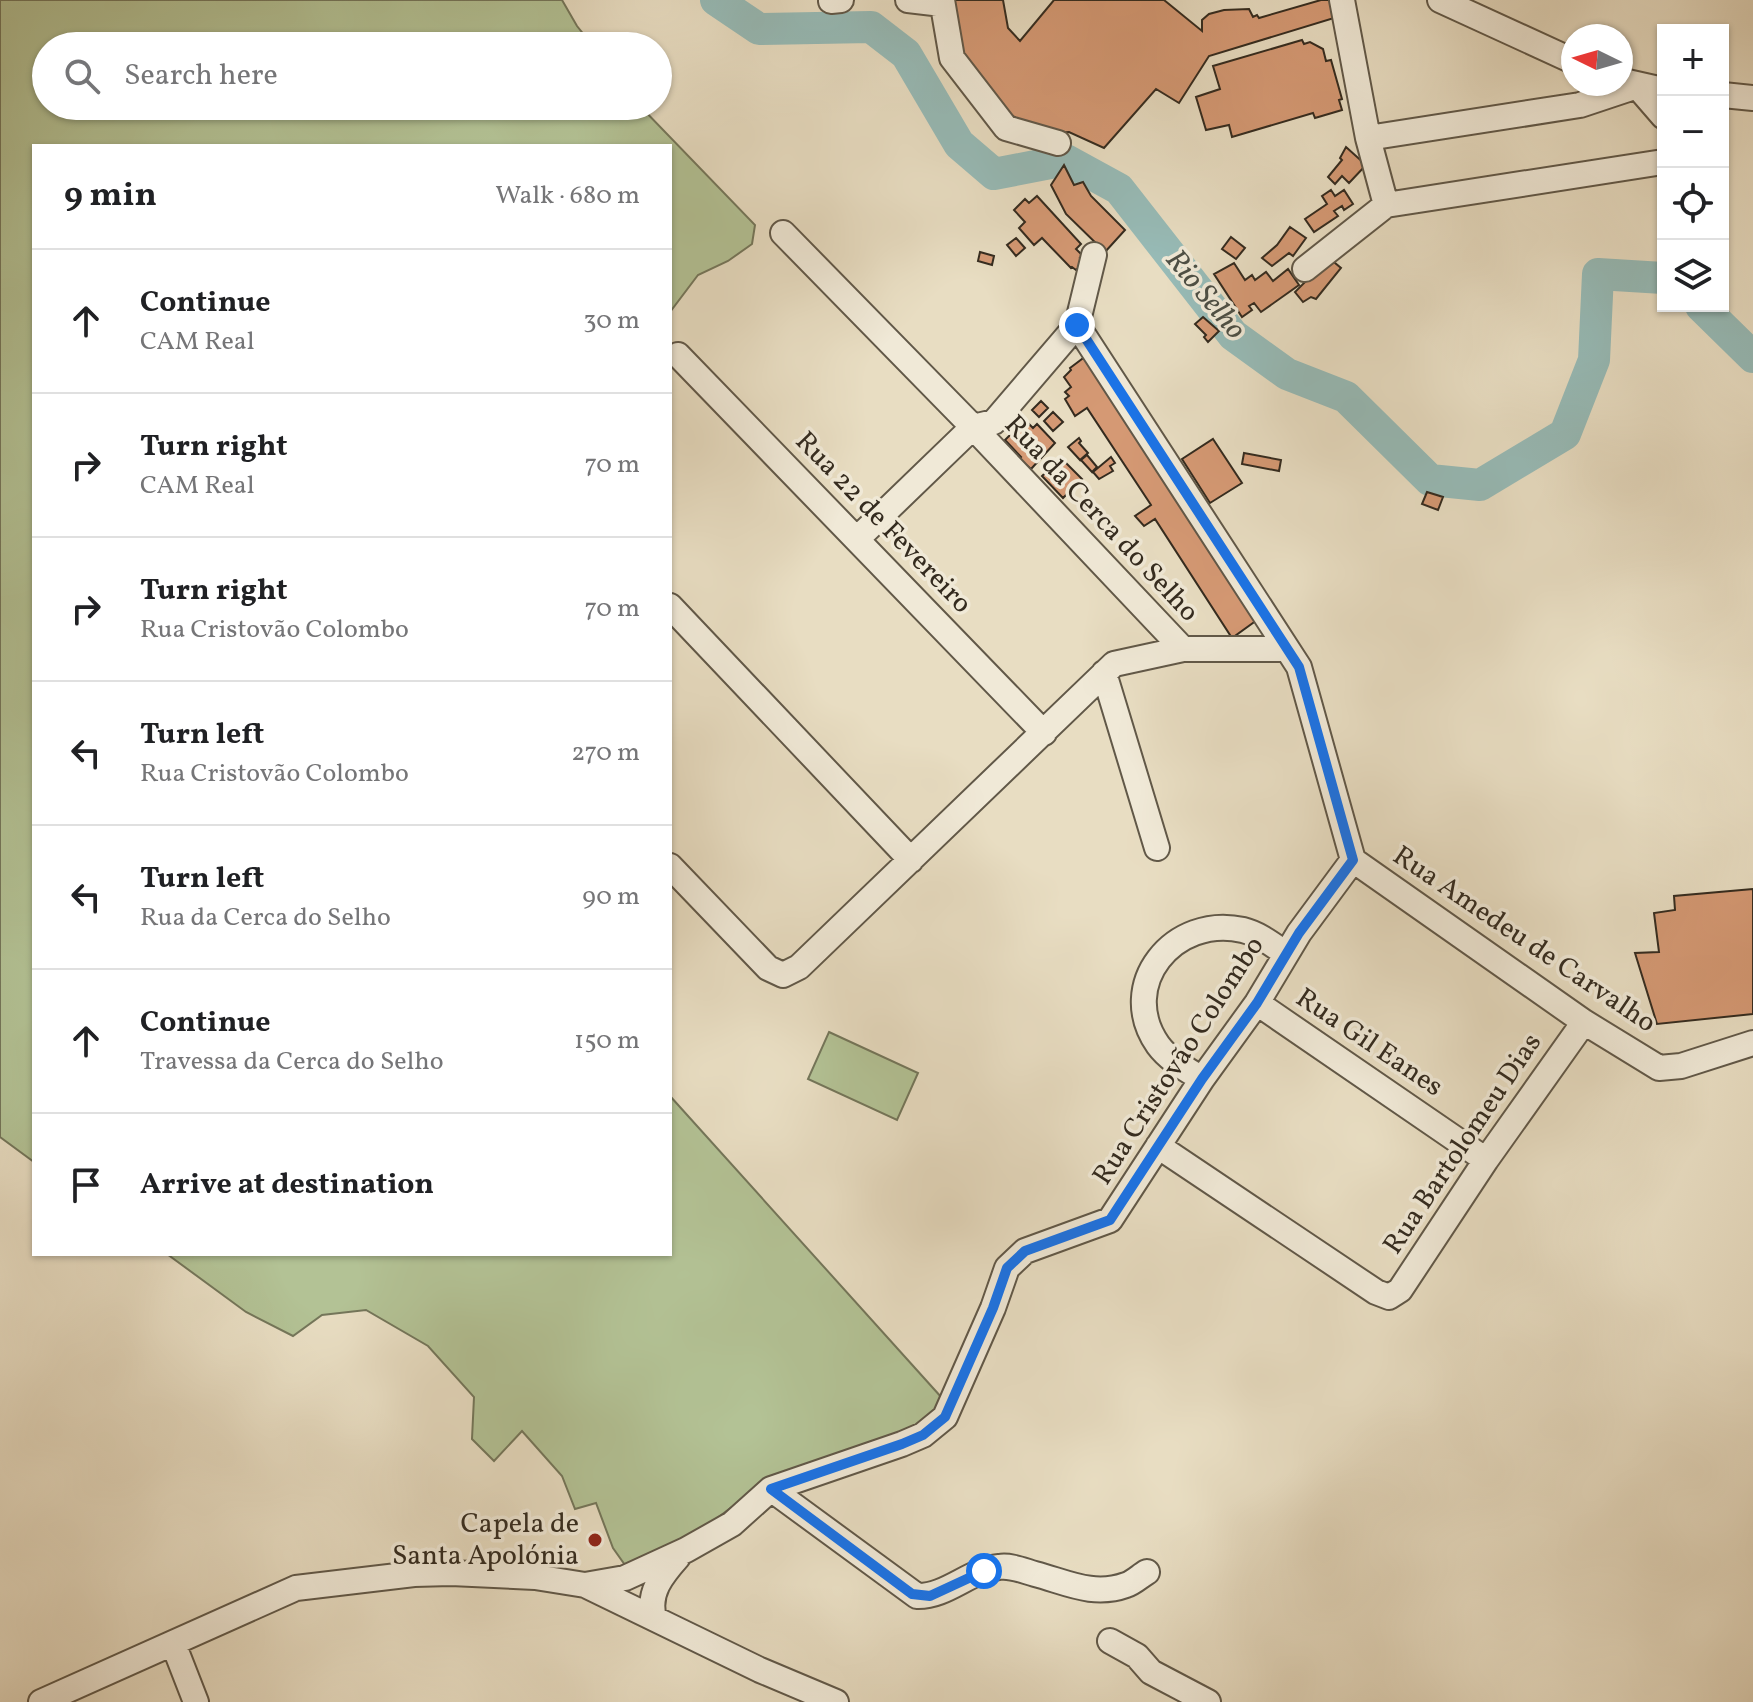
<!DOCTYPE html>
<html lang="en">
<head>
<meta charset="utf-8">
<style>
  :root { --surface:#fff; --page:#f2f2f2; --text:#202124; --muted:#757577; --line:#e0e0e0 }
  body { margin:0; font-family:Vollkorn,serif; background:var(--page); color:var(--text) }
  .controls { position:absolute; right:24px; top:24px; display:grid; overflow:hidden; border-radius:0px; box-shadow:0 2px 6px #0004 }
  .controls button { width:72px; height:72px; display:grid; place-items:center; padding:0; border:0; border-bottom:2px solid var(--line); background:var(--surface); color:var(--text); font:40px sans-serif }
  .compass { position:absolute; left:1561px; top:24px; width:72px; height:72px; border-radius:50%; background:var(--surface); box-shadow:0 2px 6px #0004; rotate:275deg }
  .stop { position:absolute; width:24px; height:24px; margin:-18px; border:6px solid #1a73e8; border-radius:50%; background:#fff }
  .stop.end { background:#1a73e8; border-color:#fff; box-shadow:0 2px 8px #0008 }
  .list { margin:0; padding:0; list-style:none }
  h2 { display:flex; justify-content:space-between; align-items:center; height:104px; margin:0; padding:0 32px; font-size:34px }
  h2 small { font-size:26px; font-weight:400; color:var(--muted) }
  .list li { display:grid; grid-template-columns:52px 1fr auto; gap:24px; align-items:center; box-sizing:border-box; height:144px; padding:0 32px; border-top:2px solid var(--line) }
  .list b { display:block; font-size:30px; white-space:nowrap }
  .list p { margin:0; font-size:26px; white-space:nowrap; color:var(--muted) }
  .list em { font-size:26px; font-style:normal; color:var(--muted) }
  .icon { flex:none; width:44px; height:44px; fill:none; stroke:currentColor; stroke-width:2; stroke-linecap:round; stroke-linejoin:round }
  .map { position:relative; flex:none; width:1753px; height:1702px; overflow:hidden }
  .search { position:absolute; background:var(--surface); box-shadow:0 2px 6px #0004; left:32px; top:32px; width:640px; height:88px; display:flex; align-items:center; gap:20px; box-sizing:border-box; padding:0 28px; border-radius:44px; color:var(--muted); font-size:30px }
  .panel { position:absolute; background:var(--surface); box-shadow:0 2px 6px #0004; left:32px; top:144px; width:640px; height:1112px; border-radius:0px }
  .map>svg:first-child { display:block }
</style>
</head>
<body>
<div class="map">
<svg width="1753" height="1702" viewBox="0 0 1753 1702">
  <rect width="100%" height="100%" fill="#e8ddc2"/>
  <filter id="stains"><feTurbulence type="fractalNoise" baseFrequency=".0025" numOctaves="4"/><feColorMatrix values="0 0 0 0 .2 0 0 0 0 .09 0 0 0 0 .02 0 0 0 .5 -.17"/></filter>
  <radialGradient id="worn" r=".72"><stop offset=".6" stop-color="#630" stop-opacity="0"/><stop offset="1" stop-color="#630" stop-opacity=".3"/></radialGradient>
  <!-- green -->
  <path fill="#b3c295" stroke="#74765a" stroke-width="2" d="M0,0H562L577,26L593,46H46V106H640L755,225L752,244L728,261L698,275L670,312V146H34V1162L0,1137Z
    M829,1032L918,1073L897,1120L808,1079Z
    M670,1096L942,1398L927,1424L764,1483L696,1534L625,1565L613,1548L596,1503L575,1509L562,1476L522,1431L494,1461L472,1439L474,1397L428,1346L366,1310L322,1315L293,1336L246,1312L167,1254H670Z"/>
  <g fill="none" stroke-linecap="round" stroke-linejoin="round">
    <!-- river -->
    <path stroke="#97bbb7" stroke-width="32" d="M716,0L759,29L871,27L906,54L959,144L994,174L1066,160L1119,189L1233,335L1287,374L1346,397L1430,480L1480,485L1565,434L1594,360L1598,274L1663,278
      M1701,306L1753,357"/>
  </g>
  <!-- building -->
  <path fill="#d59974" stroke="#342b1f" stroke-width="2" d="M953,0H1003L1008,28L1020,41L1054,0H1164L1202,31V20L1209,14L1224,10L1249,9L1253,17L1257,15L1259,18L1321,0H1336L1334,18L1209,56L1179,103L1156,89L1104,148L1069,132L1056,133L1032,127L1013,116L997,102L965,61L958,39Z
    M1302,40L1304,44L1310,42L1323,49L1326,61L1331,60L1342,99L1339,100L1342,110L1315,118L1313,113L1232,137L1229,125L1206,130L1196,97L1220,89L1213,66Z
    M1346,147L1366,165L1349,183L1342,176L1335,184L1328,177L1342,160L1340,158Z
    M1064,165L1074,185L1083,182L1091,196L1125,230L1105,252L1066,214L1051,185Z
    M1331,190L1335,196L1344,190L1353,204L1344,210L1342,206L1334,211L1338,216L1314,232L1305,219L1327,204L1322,196Z
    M1037,196L1081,244L1076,249L1083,256L1080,258L1084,263L1076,270L1072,267L1071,268L1042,238L1034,245L1019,228L1025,222L1014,210L1025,199L1029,203Z
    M1290,227L1306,238L1293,256L1289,253L1272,266L1262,258L1277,245Z
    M1231,237L1245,248L1236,259L1222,249Z
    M1016,238L1025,248L1016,256L1007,245Z
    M980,252L994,256L992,265L978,261Z
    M1329,258L1341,268L1316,299L1311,297L1303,302L1295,292Z
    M1234,263L1245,280L1252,275L1255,280L1266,272L1273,281L1288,269L1299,285L1261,312L1254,303L1249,306L1252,310L1242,317L1214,274Z
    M1203,317L1219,331L1208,342L1204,337L1206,335L1195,324Z
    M1086,356L1257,620L1232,638L1155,519L1144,526L1135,516L1151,505L1087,408L1075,416L1065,399L1069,396L1065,392L1071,387L1064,377L1071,370L1070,368Z
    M1041,401L1048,408L1039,417L1032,410Z
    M1053,412L1063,422L1053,431L1044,421Z
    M1025,420L1033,428L1037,424L1055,443L1031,469L1019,459L1021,457L1005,440Z
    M1079,438L1081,441L1079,443L1088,453L1080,460L1068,447Z
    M1213,439L1242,483L1210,503L1182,459Z
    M1244,453L1281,460L1279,471L1242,464Z
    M1087,455L1097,467L1092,472L1081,460Z
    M1111,457L1115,463L1110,466L1113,471L1099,479L1093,472Z
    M1061,458L1082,479L1063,498L1042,476Z
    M1427,492L1443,497L1438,510L1422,504Z
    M1753,889V1014L1657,1024L1635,953L1659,952L1654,913L1675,910L1674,896Z"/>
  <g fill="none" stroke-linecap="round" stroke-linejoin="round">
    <defs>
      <path id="minor" d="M908,0L942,4
        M942,0L952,58L1006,128L1058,143
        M1342,0L1368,138L1386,205
        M1440,0L1573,61
        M831,1L841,0
        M1623,81L1663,90
        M1637,86L1663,116
        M1723,95L1753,98
        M1368,138L1580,105L1637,86
        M783,233L973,427L1183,649
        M1305,269L1386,205L1663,162
        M1077,325L1299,667L1353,860
        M678,355L1044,733
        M857,539L973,427L994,422L1077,325L1094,255
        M670,606L911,860
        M1104,673L1157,848
        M1353,860L1584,1022L1659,1068L1681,1066L1753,1043
        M670,866L768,968L783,975L799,967L1114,664L1183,649H1285
        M1257,1003L1486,1160
        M1202,1079C1186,1069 1169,1060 1158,1045C1116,985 1174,914 1243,930C1259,934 1273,945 1286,954
        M1158,1146L1376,1292L1389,1297L1400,1290L1486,1160L1584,1022
        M771,1489L917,1596C946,1597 970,1570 999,1567C1011,1565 1024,1571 1035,1574C1066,1582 1093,1597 1126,1585C1133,1583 1140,1576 1147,1572
        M585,1585L625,1578L686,1550L732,1524L771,1489L902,1444L923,1435L945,1417L993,1308L1007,1268L1025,1251L1110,1220L1202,1079L1257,1003L1299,933L1353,860
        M654,1618C647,1593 662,1575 678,1557
        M1110,1641L1137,1656L1151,1672L1208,1702
        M173,1643L196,1702
        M41,1702L296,1588L414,1574L451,1573L535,1577L585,1585L760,1670L836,1702"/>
    </defs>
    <!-- minor casing -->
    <use href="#minor" stroke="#615848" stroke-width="28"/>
    <!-- minor -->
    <use href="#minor" stroke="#f0e9d7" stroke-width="24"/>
  </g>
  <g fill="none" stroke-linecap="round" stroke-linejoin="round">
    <!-- route -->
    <path stroke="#1a73e8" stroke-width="10" d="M984,1571L930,1596L912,1594L771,1489L902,1444L923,1435L945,1417L993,1308L1007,1268L1025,1251L1110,1220L1202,1079L1257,1003L1299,933L1353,860L1299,667L1077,325"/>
  </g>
  <!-- markers -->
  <circle fill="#8f2418" stroke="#f0e9d7" stroke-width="3" cx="595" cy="1540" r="8"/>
  <g text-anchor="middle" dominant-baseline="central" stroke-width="7" stroke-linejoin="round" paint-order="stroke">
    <!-- street labels -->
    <g font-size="28" fill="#342b1f" stroke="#f0e9d7">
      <text transform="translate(1101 519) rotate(47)">Rua da Cerca do Selho</text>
      <text transform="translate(883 523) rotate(46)">Rua 22 de Fevereiro</text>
      <text transform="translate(1524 940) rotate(34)">Rua Amedeu de Carvalho</text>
      <text transform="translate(1369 1043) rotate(34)">Rua Gil Eanes</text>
      <text transform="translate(1179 1061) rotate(-57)">Rua Cristovão Colombo</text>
      <text transform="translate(1463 1144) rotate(-56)">Rua Bartolomeu Dias</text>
    </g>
    <!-- poi labels -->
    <g font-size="28" fill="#342b1f" stroke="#f0e9d7" text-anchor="end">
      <text x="579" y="1524">Capela de<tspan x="579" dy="32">Santa Apolónia</tspan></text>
    </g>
    <!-- water labels -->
    <g font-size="30" font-style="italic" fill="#4d4f45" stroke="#f0e9d7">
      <text transform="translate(1205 295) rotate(50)">Rio Selho</text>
    </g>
  </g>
  <rect width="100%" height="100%" filter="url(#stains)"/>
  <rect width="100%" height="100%" fill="url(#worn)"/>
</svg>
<div class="controls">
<button>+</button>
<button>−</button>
<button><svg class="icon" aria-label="locate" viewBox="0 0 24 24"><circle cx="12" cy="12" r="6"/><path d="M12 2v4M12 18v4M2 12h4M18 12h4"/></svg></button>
<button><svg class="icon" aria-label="layers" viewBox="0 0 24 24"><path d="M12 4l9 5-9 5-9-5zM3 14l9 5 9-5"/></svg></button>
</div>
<svg class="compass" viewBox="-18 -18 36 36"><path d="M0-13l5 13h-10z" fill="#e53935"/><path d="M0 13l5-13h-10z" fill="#757577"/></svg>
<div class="stop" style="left:984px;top:1571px"></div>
<div class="stop end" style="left:1077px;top:325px"></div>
<div class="search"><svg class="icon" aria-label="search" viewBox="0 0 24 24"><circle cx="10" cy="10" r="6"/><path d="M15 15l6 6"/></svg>Search here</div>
<section class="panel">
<h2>9 min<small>Walk · 680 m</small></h2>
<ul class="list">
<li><svg class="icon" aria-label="ahead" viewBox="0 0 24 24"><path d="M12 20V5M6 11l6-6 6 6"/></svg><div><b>Continue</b><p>CAM Real</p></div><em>30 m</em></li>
<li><svg class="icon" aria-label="right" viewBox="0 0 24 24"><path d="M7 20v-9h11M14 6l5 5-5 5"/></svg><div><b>Turn right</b><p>CAM Real</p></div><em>70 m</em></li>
<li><svg class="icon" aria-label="right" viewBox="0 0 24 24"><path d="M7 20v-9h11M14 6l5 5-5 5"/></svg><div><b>Turn right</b><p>Rua Cristovão Colombo</p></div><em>70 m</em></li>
<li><svg class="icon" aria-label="left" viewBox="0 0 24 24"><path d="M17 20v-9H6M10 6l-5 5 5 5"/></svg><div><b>Turn left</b><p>Rua Cristovão Colombo</p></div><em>270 m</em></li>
<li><svg class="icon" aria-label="left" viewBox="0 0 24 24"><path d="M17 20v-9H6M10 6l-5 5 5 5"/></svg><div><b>Turn left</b><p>Rua da Cerca do Selho</p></div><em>90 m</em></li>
<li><svg class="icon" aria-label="ahead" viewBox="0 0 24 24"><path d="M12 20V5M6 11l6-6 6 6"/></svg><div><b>Continue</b><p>Travessa da Cerca do Selho</p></div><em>150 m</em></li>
<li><svg class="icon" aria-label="arrive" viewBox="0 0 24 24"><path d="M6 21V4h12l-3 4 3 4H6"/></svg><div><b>Arrive at destination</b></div></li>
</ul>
</section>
</div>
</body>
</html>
